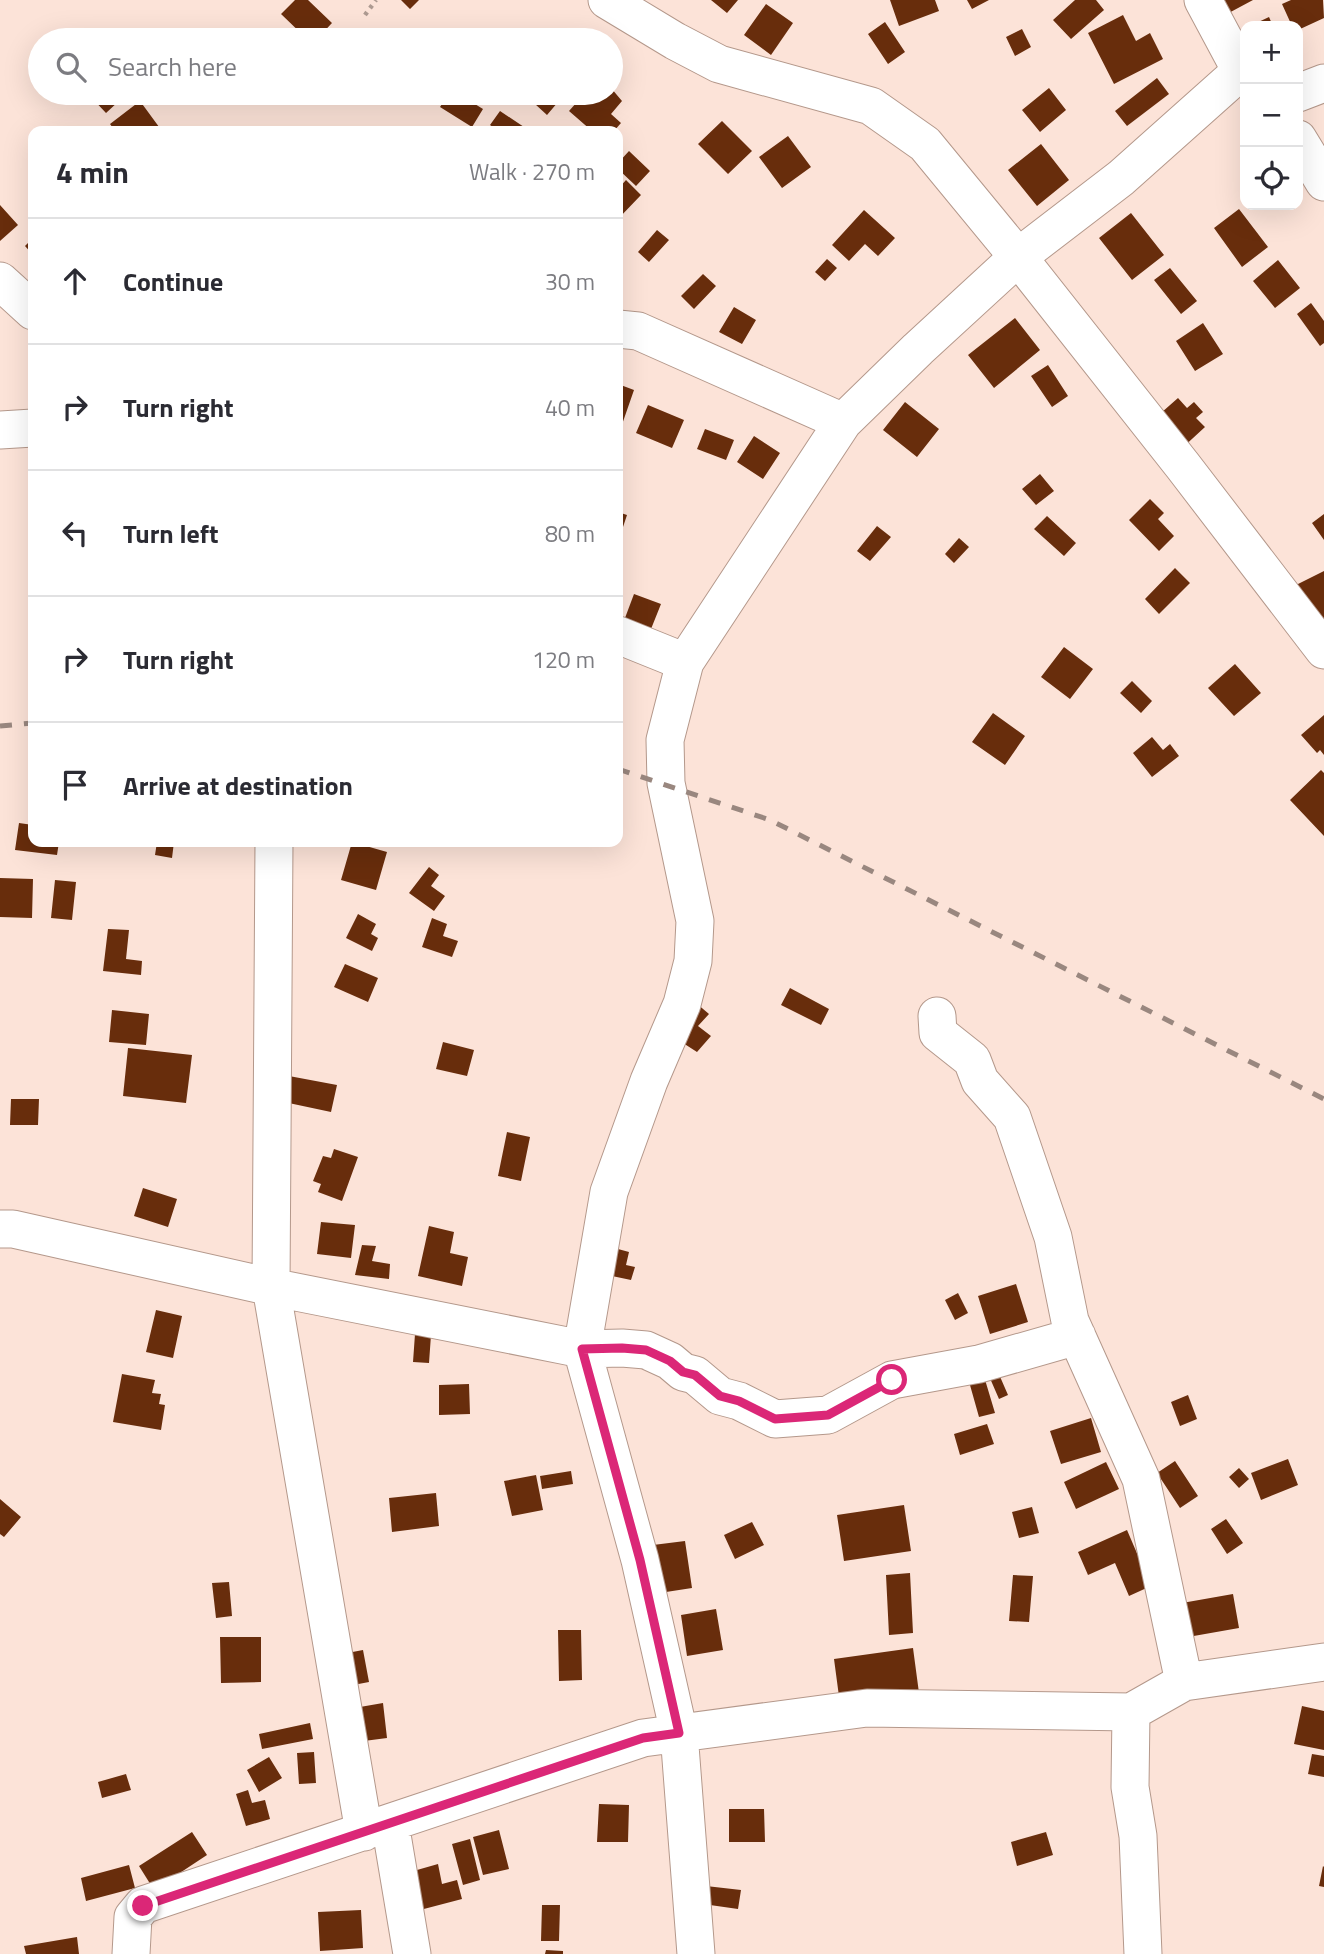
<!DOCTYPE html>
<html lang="en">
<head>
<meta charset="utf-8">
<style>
  :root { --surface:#fff; --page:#f2f2f3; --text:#2b2b33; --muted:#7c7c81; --line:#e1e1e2 }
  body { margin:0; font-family:"Titillium Web",sans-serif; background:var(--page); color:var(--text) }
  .controls { position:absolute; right:21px; top:21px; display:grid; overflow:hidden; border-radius:14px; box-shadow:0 7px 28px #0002 }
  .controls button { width:63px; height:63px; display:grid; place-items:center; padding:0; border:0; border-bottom:2px solid var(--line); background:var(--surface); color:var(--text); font:35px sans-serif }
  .stop { position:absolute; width:21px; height:21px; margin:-16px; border:5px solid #db2777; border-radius:50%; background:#fff }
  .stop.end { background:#db2777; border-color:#fff; box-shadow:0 2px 7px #0008 }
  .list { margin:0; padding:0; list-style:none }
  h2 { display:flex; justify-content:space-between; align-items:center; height:91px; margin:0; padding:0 28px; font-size:30px }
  h2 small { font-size:23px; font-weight:400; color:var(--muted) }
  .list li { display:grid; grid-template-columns:46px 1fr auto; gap:21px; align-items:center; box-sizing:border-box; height:126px; padding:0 28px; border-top:2px solid var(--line) }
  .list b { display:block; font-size:26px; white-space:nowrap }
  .list em { font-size:23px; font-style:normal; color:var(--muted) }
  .icon { flex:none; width:38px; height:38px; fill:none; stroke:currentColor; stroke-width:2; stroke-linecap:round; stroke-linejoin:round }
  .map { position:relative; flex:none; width:1324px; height:1954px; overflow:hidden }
  .search { position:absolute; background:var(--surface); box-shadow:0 7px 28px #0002; left:28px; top:28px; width:595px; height:77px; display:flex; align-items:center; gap:18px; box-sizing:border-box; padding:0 24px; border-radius:38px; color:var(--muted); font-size:26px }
  .panel { position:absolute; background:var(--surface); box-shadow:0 7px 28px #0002; left:28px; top:126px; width:595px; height:721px; border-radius:14px }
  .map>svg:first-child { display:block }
</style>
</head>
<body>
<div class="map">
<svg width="1324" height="1954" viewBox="0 0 1324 1954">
  <rect width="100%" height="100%" fill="#fce3d8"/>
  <!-- building -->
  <path fill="#682d0c" d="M295,0H308L332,23L316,40H308L281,14Z
    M401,0H419L410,9Z
    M711,0H738L727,13Z
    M890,0H935L939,11L899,26Z
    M967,0H989L972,9Z
    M1075,0H1096L1104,10L1071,39L1053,20Z
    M1217,0H1253L1225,15Z
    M1291,0H1323L1324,18L1298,30V26H1292L1282,4Z
    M766,4L793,23L771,55L744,35Z
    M1123,15L1136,41L1150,33L1163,59L1114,84L1088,33Z
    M1269,17L1273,26H1250Z
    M885,22L905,52L888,64L868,34Z
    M1022,29L1031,47L1015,56L1006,37Z
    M514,32L521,40H504Z
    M1157,78L1169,94L1127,126L1115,111Z
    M611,88L622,101L611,114L621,123L614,131H592L569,111L585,93H611Z
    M1049,88L1066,110L1040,132L1022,110Z
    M92,93H110L119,101L106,113L89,95Z
    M449,93H457L483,109L472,127L440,107Z
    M523,93H562L564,95L547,115Z
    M140,101L162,131H115L110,124Z
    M500,111L524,127L521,131H498L490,125Z
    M722,121L752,151L728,174L698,144Z
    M788,136L811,167L782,188L759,157Z
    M1041,144L1069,180L1037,206L1008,170Z
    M629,151L650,171L636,186L618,169V163Z
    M626,180L641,195L618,219V189Z
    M0,205L18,225L0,241Z
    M1239,209L1268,247L1242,267L1214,228Z
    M864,210L895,238L878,256L865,244L849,261L832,245Z
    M1131,213L1164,255L1132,280L1099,238Z
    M657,230L669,240L649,262L638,252Z
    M33,238V255L25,246Z
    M827,259L837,268L825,281L815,272Z
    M1278,260L1300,288L1275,308L1253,281Z
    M1170,268L1197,301L1181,314L1154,280Z
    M703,274L716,286L694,309L681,296Z
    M1311,303L1324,321V343L1320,346L1297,314Z
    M734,307L756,320L742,344L719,332Z
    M1015,318L1040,350L994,388L968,355Z
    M1203,323L1223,354L1195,371L1176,341Z
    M1048,365L1068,396L1052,407L1031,376Z
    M618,384L634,390L618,436Z
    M1178,398L1187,408L1194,402L1203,412L1196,418L1205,427L1180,450L1153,420Z
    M905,402L939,429L917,457L883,430Z
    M648,405L684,420L672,448L636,433Z
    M705,429L734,440L726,460L697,449Z
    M754,436L780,453L763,479L737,462Z
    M1040,474L1054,491L1036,505L1022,489Z
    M1150,499L1164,513L1158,519L1174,536L1159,551L1129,520Z
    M618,512L627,515L622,530L618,529Z
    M1324,514V540L1312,523Z
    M1047,516L1076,543L1064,556L1034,529Z
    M877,526L891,537L870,561L857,551Z
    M959,538L969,547L954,563L945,554Z
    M1175,568L1190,583L1159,614L1145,599Z
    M1324,571V626L1296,585Z
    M634,594L661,604L651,629L625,618Z
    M1064,647L1093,669L1070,699L1041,677Z
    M1235,664L1261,693L1234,716L1208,688Z
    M1132,681L1152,701L1141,713L1120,693Z
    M993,713L1025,736L1005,765L972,742Z
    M1324,715V755L1320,750L1317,753L1301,735Z
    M1152,737L1163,750L1170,744L1179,756L1152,777L1133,753Z
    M1321,770L1324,773V836L1290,800Z
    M19,823L33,825V842H59L57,855L15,850Z
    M157,842H174L172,858L155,855Z
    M352,842L387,852L376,890L341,880Z
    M429,867L439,875L431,886L445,896L434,911L409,893Z
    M0,878L33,879L32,918L0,917Z
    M55,880L76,882L72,920L51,918Z
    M358,914L376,924L371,934L378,938L372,951L346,938Z
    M432,918L447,924L443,936L458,941L452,957L422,947Z
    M108,929L129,930L126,959L142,961L141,975L103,971Z
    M345,964L378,978L368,1002L334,987Z
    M790,988L829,1009L821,1025L781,1005Z
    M696,1003L709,1014L698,1026L711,1036L697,1052L669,1034Z
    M112,1010L149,1014L146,1045L109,1042Z
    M443,1042L474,1050L467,1076L436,1069Z
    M128,1048L192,1055L186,1103L123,1096Z
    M289,1076L337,1085L331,1112L284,1102Z
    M11,1099H39L38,1125H10Z
    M507,1132L530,1137L521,1181L498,1176Z
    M334,1149L358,1157L342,1201L318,1192L321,1184L313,1181L323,1156L331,1158Z
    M143,1188L177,1199L168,1227L134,1216Z
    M321,1222L355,1225L351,1258L317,1254Z
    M429,1226L454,1232L450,1253L468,1257L462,1286L418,1276Z
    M362,1245L376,1246L372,1261L390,1264L389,1279L355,1275Z
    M618,1249L629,1252L626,1265L635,1267L631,1280L612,1276Z
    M1016,1284L1028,1322L990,1334L978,1296Z
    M958,1293L968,1313L955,1320L945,1300Z
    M156,1310L182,1316L173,1358L146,1352Z
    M415,1334L431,1335L429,1363L413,1362Z
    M998,1372L1008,1395L999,1399L989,1376Z
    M983,1373L995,1413L979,1417L968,1378Z
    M122,1374L155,1380L152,1393L161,1394L159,1404L165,1405L161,1430L113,1422Z
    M469,1384L470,1414L439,1415V1385Z
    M1188,1395L1197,1419L1180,1426L1171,1402Z
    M1091,1418L1101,1452L1061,1464L1050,1431Z
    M987,1424L994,1444L960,1455L954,1434Z
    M1288,1459L1298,1485L1261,1500L1251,1473Z
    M1175,1461L1198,1496L1180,1508L1157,1473Z
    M1106,1462L1119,1489L1076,1509L1064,1482Z
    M1239,1468L1249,1479L1239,1488L1229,1477Z
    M571,1471L573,1484L542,1489L540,1476Z
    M536,1475L543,1510L512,1516L504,1481Z
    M436,1493L439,1526L392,1532L389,1498Z
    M0,1499L21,1517L4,1537L0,1534Z
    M904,1505L911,1551L844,1561L837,1515Z
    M1032,1507L1039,1533L1019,1538L1012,1512Z
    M1226,1519L1243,1543L1227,1554L1211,1529Z
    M752,1522L764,1545L735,1559L724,1535Z
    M1127,1530L1151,1586L1129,1596L1115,1563L1088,1575L1078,1552Z
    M685,1541L692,1588L653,1594L645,1546Z
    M910,1573L913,1633L889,1635L886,1575Z
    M1013,1575L1033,1576L1029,1622L1009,1621Z
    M229,1582L232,1616L216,1618L212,1583Z
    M1233,1594L1239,1628L1188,1637L1182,1603Z
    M716,1609L723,1650L687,1656L681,1615Z
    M558,1630H581L582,1680L559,1681Z
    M220,1637H261V1682L221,1683Z
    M913,1648L919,1693L840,1704L834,1659Z
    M363,1650L369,1682L348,1686L342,1654Z
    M383,1703L387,1738L364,1741L360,1707Z
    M1302,1706L1324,1711V1750L1294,1744Z
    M310,1723L313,1739L262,1749L259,1734Z
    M314,1752L316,1783L299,1784L297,1753Z
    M1312,1754L1324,1756V1777L1308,1774Z
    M269,1757L282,1778L259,1792L247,1770Z
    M126,1774L131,1790L102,1798L98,1782Z
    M248,1790L252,1803L265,1800L270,1819L246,1826L236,1794Z
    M599,1804L629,1805L628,1842H597Z
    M729,1809H764L765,1842H729Z
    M499,1830L509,1869L483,1875L473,1837Z
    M192,1832L207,1855L154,1890L139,1866Z
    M1046,1832L1053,1855L1017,1866L1011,1842Z
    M470,1839L480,1880L463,1885L452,1844Z
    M438,1864L442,1884L457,1880L462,1899L420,1910L410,1872Z
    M129,1865L135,1888L86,1901L81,1878Z
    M1323,1866L1324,1867V1887L1319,1886Z
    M706,1886L741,1890L738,1909L703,1904Z
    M542,1905H560L559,1941H541Z
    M361,1910L363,1948L320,1951L318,1912Z
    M77,1937L79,1954H26L24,1946Z
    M546,1950L563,1951V1954H545Z"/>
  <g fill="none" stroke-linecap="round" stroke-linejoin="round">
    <defs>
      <path id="street" d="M607,0L675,41L719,64L871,106L925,144L1018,257L1183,466L1324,650
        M1203,0L1241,71
        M1298,93L1324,83
        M1298,139L1324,182
        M0,281L33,311
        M618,329L638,331L843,422L918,349L1018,257L1121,178L1241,71L1245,74
        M0,430L33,428
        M618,635L685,662L843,422
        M685,662L665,740L666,783L695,921L693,961L682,1004L649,1081L609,1192L582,1349L640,1560L679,1733L696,1954
        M274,842L271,1287L364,1832
        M937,1016L938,1033L972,1060L980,1081L1012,1117L1053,1237L1070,1321L1141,1479L1184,1682
        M0,1229H13L271,1287L582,1349L622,1348L646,1350L670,1361L683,1372L695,1375L720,1396L739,1401L775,1419L828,1415L892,1380L979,1364L1077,1336
        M1131,1712L1130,1787L1138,1836L1143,1954
        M390,1823L412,1954
        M131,1954L133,1917L143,1905L643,1738L867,1708L1131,1712L1184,1682L1324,1662"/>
    </defs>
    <!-- street casing -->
    <use href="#street" stroke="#b4988b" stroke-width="39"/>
    <!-- path -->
    <path stroke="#ad9a91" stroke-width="4.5" stroke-dasharray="3.5 5" stroke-linecap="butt" d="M365,15L376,0"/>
    <!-- street -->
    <use href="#street" stroke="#fff" stroke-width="37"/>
    <!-- rail -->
    <path stroke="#99877f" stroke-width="5" stroke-dasharray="12 12" stroke-linecap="butt" d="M0,726L33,723
      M618,769L770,820L1324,1099"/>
  </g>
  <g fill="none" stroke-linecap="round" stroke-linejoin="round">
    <!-- route -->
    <path stroke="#db2777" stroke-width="9" d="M143,1906L643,1738L679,1733L640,1560L582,1349L622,1348L646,1350L670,1361L683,1372L695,1375L720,1396L739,1401L775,1419L828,1415L892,1380"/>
  </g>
</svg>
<div class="controls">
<button>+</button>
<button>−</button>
<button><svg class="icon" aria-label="locate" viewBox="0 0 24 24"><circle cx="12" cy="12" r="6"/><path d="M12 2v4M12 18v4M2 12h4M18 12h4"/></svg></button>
</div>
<div class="stop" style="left:892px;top:1380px"></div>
<div class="stop end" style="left:143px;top:1906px"></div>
<div class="search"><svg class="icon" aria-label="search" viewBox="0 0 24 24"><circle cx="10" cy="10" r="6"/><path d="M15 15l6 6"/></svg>Search here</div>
<section class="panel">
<h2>4 min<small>Walk · 270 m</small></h2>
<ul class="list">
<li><svg class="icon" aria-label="ahead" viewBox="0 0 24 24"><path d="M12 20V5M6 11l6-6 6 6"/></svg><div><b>Continue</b></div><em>30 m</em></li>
<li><svg class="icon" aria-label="right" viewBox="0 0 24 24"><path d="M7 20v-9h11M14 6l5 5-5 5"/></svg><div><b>Turn right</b></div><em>40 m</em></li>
<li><svg class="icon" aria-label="left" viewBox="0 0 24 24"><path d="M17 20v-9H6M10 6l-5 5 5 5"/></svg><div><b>Turn left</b></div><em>80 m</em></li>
<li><svg class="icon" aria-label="right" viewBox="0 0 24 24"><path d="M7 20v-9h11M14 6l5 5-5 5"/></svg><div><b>Turn right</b></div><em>120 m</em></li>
<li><svg class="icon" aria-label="arrive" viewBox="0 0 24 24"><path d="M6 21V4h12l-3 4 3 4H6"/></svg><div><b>Arrive at destination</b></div></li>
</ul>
</section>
</div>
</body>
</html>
